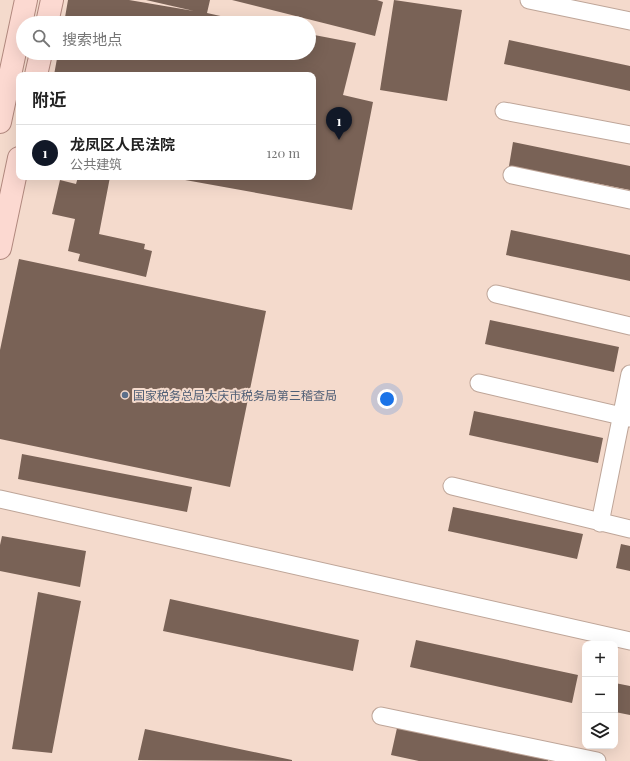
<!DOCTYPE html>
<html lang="zh">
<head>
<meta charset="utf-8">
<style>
  :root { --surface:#fff; --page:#f2f2f2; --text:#222; --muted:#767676; --line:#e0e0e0; --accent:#111827 }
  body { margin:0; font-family:"Playfair Display","Noto Sans SC",serif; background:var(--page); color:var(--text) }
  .controls { position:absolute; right:12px; bottom:12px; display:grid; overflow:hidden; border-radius:8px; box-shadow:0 4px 16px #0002 }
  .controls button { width:36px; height:36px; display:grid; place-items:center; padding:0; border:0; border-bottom:1px solid var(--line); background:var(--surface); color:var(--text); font:20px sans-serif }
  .you { position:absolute; left:387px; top:399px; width:14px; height:14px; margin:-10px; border:3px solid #fff; border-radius:50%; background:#1a73e8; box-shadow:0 0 0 6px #1a73e833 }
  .badge { display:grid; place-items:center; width:26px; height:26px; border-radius:50%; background:var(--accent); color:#fff; font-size:13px; font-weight:700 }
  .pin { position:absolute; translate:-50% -33px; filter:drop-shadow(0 1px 2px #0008) }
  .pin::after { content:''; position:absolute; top:21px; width:14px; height:12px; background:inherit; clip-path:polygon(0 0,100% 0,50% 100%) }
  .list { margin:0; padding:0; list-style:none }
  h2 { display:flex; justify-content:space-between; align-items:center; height:52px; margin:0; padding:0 16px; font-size:17px }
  h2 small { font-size:13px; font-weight:400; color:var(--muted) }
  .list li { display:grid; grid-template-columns:26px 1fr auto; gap:12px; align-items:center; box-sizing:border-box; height:56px; padding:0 16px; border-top:1px solid var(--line) }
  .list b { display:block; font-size:15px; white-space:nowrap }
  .list p { margin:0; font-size:13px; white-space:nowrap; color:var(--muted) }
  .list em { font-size:13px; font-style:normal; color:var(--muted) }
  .icon { flex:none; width:22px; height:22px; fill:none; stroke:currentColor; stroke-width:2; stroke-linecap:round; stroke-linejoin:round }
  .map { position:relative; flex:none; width:630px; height:761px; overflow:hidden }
  .search { position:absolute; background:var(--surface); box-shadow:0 4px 16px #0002; left:16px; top:16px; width:300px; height:44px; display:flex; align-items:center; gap:10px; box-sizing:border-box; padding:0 14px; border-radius:22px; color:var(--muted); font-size:15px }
  .panel { position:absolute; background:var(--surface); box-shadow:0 4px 16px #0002; left:16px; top:72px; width:300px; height:108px; border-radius:8px }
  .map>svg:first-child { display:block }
</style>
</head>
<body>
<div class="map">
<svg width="630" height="761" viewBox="0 0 630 761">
  <rect width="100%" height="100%" fill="#f4dacc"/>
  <!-- building -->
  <path fill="#796256" d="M68,0H129L194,11L146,0H210L207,13L252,23H64Z
    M232,0H377L383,2L375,36Z
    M394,0L462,10L447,101L380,90Z
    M309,34L356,43L343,95L373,102L352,210L174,178L313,177V75H54L58,53H309Z
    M509,40L630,66V91L504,64Z
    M513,142L630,166V190L509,166Z
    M78,177H110L99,234L145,244L144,249L152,251L146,277L78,261L80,254L68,251L75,219L52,214L60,180L76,184Z
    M511,230L630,255V281L506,255Z
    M19,259L266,311L230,487L0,439V350Z
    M490,320L619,347L614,372L485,344Z
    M474,411L603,438L598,463L469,435Z
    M22,454L192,487L187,512L18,479Z
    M453,507L583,534L577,559L448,531Z
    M2,536L86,551L80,587L0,571V545Z
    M621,544L630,546V571L616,568Z
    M38,592L81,601L52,753L12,749Z
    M170,599L359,640L353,671L163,631Z
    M416,640L578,675L572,703L410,667Z
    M615,683L630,686V715L615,712Z
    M397,728L548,760V761H419L391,755Z
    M145,729L292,760V761L138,760Z"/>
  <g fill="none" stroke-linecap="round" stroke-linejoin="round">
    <defs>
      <path id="minor" d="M529,0L630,21
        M504,111L630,135
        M512,175L630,200
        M496,294L630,326
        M479,383L630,418
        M452,486L630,529
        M0,499L630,641
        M600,523L630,374
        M381,716L597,761"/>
      <path id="major" d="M47,23L52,0
        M36,75L41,53
        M0,122L26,0
        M0,248L19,158"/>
    </defs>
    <!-- minor casing -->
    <use href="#minor" stroke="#bea598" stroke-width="19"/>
    <!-- major casing -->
    <use href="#major" stroke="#b1887e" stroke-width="24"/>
    <!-- minor -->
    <use href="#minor" stroke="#fff" stroke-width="17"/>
    <!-- major -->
    <use href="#major" stroke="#fcd9d1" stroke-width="22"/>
  </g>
  <!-- markers -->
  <circle fill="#5c6f8a" stroke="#f4dacc" stroke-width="1.5" cx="125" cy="395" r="4"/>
  <g text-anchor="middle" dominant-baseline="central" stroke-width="4" stroke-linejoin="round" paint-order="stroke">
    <!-- service labels -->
    <g font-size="12" fill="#4e5e75" stroke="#f4dacc" text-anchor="start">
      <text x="133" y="395">国家税务总局大庆市税务局第三稽查局</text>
    </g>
  </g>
</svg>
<div class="controls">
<button>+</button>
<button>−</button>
<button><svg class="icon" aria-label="layers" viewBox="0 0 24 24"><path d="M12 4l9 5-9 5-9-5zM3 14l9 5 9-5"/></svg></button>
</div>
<div class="you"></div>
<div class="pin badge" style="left:339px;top:140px">1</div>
<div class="search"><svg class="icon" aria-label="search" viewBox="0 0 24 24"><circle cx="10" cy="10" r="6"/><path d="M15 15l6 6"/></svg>搜索地点</div>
<section class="panel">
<h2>附近<small></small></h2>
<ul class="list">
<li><span class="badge">1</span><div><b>龙凤区人民法院</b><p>公共建筑</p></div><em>120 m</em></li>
</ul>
</section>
</div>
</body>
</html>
